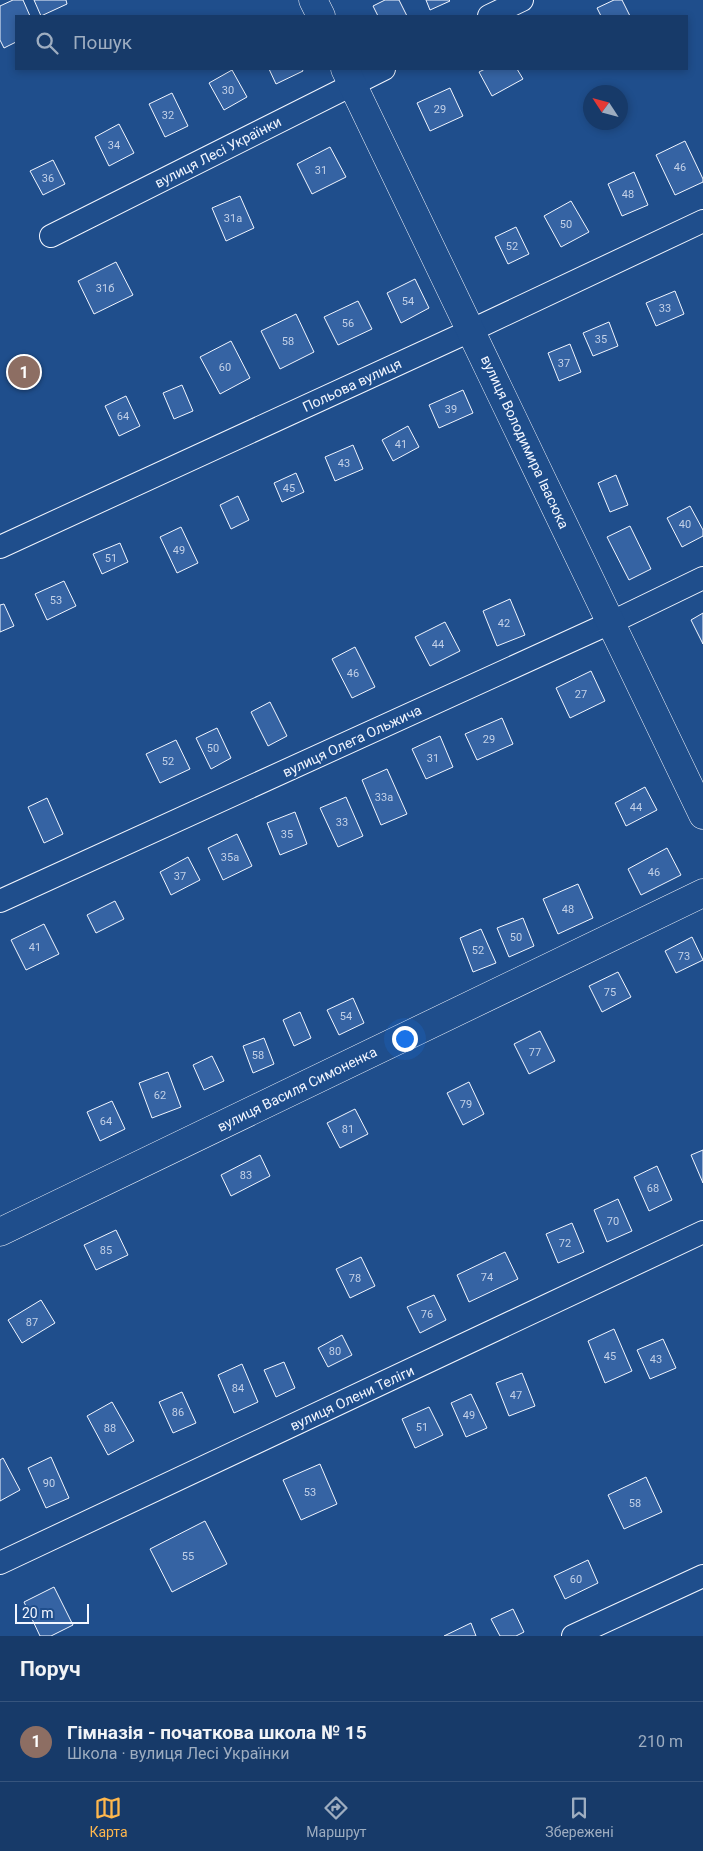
<!DOCTYPE html>
<html lang="uk">
<head>
<meta charset="utf-8">
<style>
  :root { --surface:#173a69; --page:#20416f; --text:#f1f3f6; --muted:#9eadc0; --line:#36547d; --accent:#ffb74d }
  body { margin:0; font-family:Roboto,sans-serif; background:var(--page); color:var(--text) }
  .compass { position:absolute; left:583px; top:85px; width:45px; height:45px; border-radius:50%; background:var(--surface); box-shadow:0 2px 8px #0003; rotate:306deg }
  .scale { position:absolute; left:15px; bottom:12px; width:74px; box-sizing:border-box; padding-left:5px; border:2px solid #f2f6ff; border-top:0; font-size:14px; line-height:18px; white-space:nowrap; color:#f2f6ff; -webkit-text-stroke:4px #1f4e8c; paint-order:stroke }
  .you { position:absolute; left:404px; top:1038px; width:18px; height:18px; margin:-12px; border:4px solid #fff; border-radius:50%; background:#1a73e8; box-shadow:0 0 0 8px #1a73e833 }
  .badge { display:grid; place-items:center; width:32px; height:32px; border-radius:50%; background:var(--accent); color:#fff; font-size:16px; font-weight:700 }
  .pin { position:absolute; translate:-50% -50%; border:2px solid #fff; box-shadow:0 1px 5px #0006 }
  .list { margin:0; padding:0; list-style:none }
  h2 { display:flex; justify-content:space-between; align-items:center; height:65px; margin:0; padding:0 20px; font-size:21px }
  h2 small { font-size:16px; font-weight:400; color:var(--muted) }
  .list li { display:grid; grid-template-columns:32px 1fr auto; gap:15px; align-items:center; box-sizing:border-box; height:80px; padding:0 20px; border-top:1px solid var(--line) }
  .list b { display:block; font-size:19px; white-space:nowrap }
  .list p { margin:0; font-size:16px; white-space:nowrap; color:var(--muted) }
  .list em { font-size:16px; font-style:normal; color:var(--muted) }
  .icon { flex:none; width:28px; height:28px; fill:none; stroke:currentColor; stroke-width:2; stroke-linecap:round; stroke-linejoin:round }
  .map { position:relative; flex:none; width:703px; height:1636px; overflow:hidden }
  .search { position:absolute; background:var(--surface); box-shadow:0 2px 8px #0003; left:15px; right:15px; top:15px; height:55px; display:flex; align-items:center; gap:12px; box-sizing:border-box; padding:0 18px; border-radius:0px; color:var(--muted); font-size:19px }
  .sheet { height:145px; background:var(--surface) }
  nav { display:flex; justify-content:space-around; align-items:center; box-sizing:border-box; height:70px; border-top:1px solid var(--line); background:var(--surface); font-size:14px; color:var(--muted) }
  nav a { display:grid; justify-items:center; gap:2px }
  nav .on { color:var(--accent) }
  .map>svg:first-child { display:block }
</style>
</head>
<body>
<div class="map">
<svg width="703" height="1636" viewBox="0 0 703 1636">
  <rect width="100%" height="100%" fill="#1f4e8c"/>
  <!-- building -->
  <path fill="#3563a3" stroke="#f2f6ff" d="M13,0H23L30,16H16V42L4,48L0,40V6Z
    M34,0H66L67,4L41,16Z
    M385,0H399L407,16H378L373,6Z
    M426,0H449L450,1L430,10Z
    M614,0H622L630,16H601L597,8Z
    M269,69H302L303,71L276,84Z
    M485,69H517L523,79L492,96L479,72Z
    M232,70L247,97L224,110L209,83Z
    M450,88L463,116L430,131L417,103Z
    M172,93L188,126L165,137L149,104Z
    M119,124L134,153L109,166L95,137Z
    M685,141L703,179V182L675,195L656,155Z
    M330,147L346,177L312,194L297,164Z
    M53,160L65,184L43,195L30,171Z
    M634,172L648,205L622,216L608,184Z
    M240,196L254,228L226,241L212,208Z
    M571,201L589,232L561,247L544,216Z
    M516,227L529,254L508,264L495,237Z
    M116,262L133,295L94,314L78,281Z
    M415,279L429,308L401,323L387,293Z
    M675,291L684,314L656,326L646,303Z
    M358,301L372,329L338,345L324,317Z
    M296,314L314,352L280,369L261,331Z
    M609,322L618,346L593,356L583,333Z
    M231,341L250,378L220,394L200,357Z
    M570,344L581,372L559,381L548,353Z
    M182,385L193,411L174,419L163,393Z
    M463,390L473,413L439,428L429,405Z
    M126,396L140,426L119,436L105,406Z
    M408,426L419,447L393,461L382,440Z
    M353,445L363,469L335,481L325,457Z
    M296,473L304,492L282,502L274,483Z
    M616,475L628,505L610,512L598,483Z
    M238,496L249,520L231,529L220,505Z
    M690,506L703,530V536L682,547L667,518Z
    M630,526L651,569L629,580L607,537Z
    M181,527L198,563L177,573L160,537Z
    M120,543L128,562L102,574L93,554Z
    M64,581L76,606L47,620L35,594Z
    M510,599L525,635L497,646L483,611Z
    M4,604L14,626L0,632V605Z
    M703,613V644L691,620Z
    M445,622L460,651L430,666L415,637Z
    M355,647L375,687L352,698L332,659Z
    M591,671L605,701L570,718L556,688Z
    M270,702L287,736L268,746L251,712Z
    M502,718L513,744L477,760L465,734Z
    M217,728L231,758L211,769L196,738Z
    M440,736L453,767L426,779L412,749Z
    M176,740L190,769L160,783L146,754Z
    M387,769L407,814L381,825L362,780Z
    M645,787L657,810L626,826L615,803Z
    M346,797L363,836L338,847L320,808Z
    M47,798L63,834L44,843L28,807Z
    M295,812L307,844L280,855L267,823Z
    M237,834L252,866L223,880L208,848Z
    M667,848L681,875L641,895L628,869Z
    M188,857L200,880L171,895L160,872Z
    M578,884L593,918L558,934L543,899Z
    M115,901L124,919L96,933L87,915Z
    M523,918L534,946L509,957L497,928Z
    M44,924L59,954L26,970L11,940Z
    M481,929L496,963L473,972L460,938Z
    M692,937L703,960L676,973L665,951Z
    M618,972L631,997L602,1012L589,986Z
    M353,998L364,1023L339,1035L327,1010Z
    M300,1012L311,1038L294,1046L283,1020Z
    M540,1031L555,1061L529,1074L514,1044Z
    M264,1038L274,1064L253,1073L243,1046Z
    M212,1056L224,1081L204,1090L193,1065Z
    M168,1072L181,1107L152,1118L139,1083Z
    M469,1082L484,1114L463,1125L447,1093Z
    M112,1101L125,1129L100,1141L87,1112Z
    M355,1109L368,1134L340,1148L327,1123Z
    M703,1150V1183L691,1155Z
    M260,1155L270,1176L231,1196L221,1175Z
    M657,1166L672,1200L649,1211L634,1177Z
    M618,1199L632,1231L607,1242L594,1210Z
    M572,1223L584,1252L558,1263L546,1234Z
    M116,1230L128,1255L96,1270L84,1245Z
    M505,1252L518,1279L469,1302L457,1275Z
    M361,1257L375,1286L350,1298L336,1269Z
    M434,1295L446,1320L420,1333L407,1307Z
    M41,1300L55,1323L22,1343L8,1320Z
    M614,1329L632,1371L605,1383L588,1341Z
    M342,1335L352,1355L328,1367L318,1348Z
    M663,1339L676,1368L650,1379L637,1350Z
    M284,1362L295,1388L276,1397L264,1370Z
    M242,1364L258,1402L234,1413L218,1375Z
    M522,1373L535,1406L509,1416L496,1383Z
    M182,1392L196,1423L173,1433L159,1402Z
    M471,1394L487,1428L466,1437L451,1403Z
    M112,1402L134,1441L108,1455L87,1416Z
    M429,1407L443,1435L415,1448L402,1419Z
    M51,1457L69,1498L46,1508L28,1468Z
    M3,1458L20,1490L0,1501V1460Z
    M320,1464L337,1504L301,1520L283,1480Z
    M646,1477L662,1512L624,1529L608,1495Z
    M205,1521L227,1564L172,1592L150,1549Z
    M588,1560L598,1583L565,1599L554,1576Z
    M54,1587L73,1625L51,1636H40L24,1602Z
    M513,1609L524,1632L516,1636H500L491,1619Z
    M471,1623L476,1636H444Z"/>
  <g fill="none" stroke-linecap="round" stroke-linejoin="round">
    <defs>
      <path id="minor" d="M489,16L522,0
        M51,236L384,69
        M0,547L472,330L703,221
        M0,901L610,623L703,578
        M0,1563L703,1232
        M573,1636L703,1576"/>
      <path id="tertiary" d="M313,0L321,16
        M345,69L703,815
        M0,1232L703,893"/>
    </defs>
    <!-- minor casing -->
    <use href="#minor" stroke="#f2f6ff" stroke-width="24"/>
    <!-- tertiary casing -->
    <use href="#tertiary" stroke="#f2f6ff" stroke-width="29"/>
    <!-- minor -->
    <use href="#minor" stroke="#1f4e8c" stroke-width="22"/>
    <!-- tertiary -->
    <use href="#tertiary" stroke="#1f4e8c" stroke-width="28"/>
  </g>
  <g text-anchor="middle" dominant-baseline="central" stroke-width="4" stroke-linejoin="round" paint-order="stroke">
    <!-- number labels -->
    <g font-size="11" fill="#c3d1e8">
      <text x="228" y="90">30</text>
      <text x="440" y="109">29</text>
      <text x="168" y="115">32</text>
      <text x="114" y="145">34</text>
      <text x="680" y="167">46</text>
      <text x="321" y="170">31</text>
      <text x="48" y="178">36</text>
      <text x="628" y="194">48</text>
      <text x="233" y="218">31а</text>
      <text x="566" y="224">50</text>
      <text x="512" y="246">52</text>
      <text x="105" y="288">31б</text>
      <text x="408" y="301">54</text>
      <text x="665" y="308">33</text>
      <text x="348" y="323">56</text>
      <text x="601" y="339">35</text>
      <text x="288" y="341">58</text>
      <text x="564" y="363">37</text>
      <text x="225" y="367">60</text>
      <text x="451" y="409">39</text>
      <text x="123" y="416">64</text>
      <text x="401" y="444">41</text>
      <text x="344" y="463">43</text>
      <text x="289" y="488">45</text>
      <text x="685" y="524">40</text>
      <text x="179" y="550">49</text>
      <text x="111" y="558">51</text>
      <text x="56" y="600">53</text>
      <text x="504" y="623">42</text>
      <text x="438" y="644">44</text>
      <text x="353" y="673">46</text>
      <text x="581" y="694">27</text>
      <text x="489" y="739">29</text>
      <text x="213" y="748">50</text>
      <text x="433" y="758">31</text>
      <text x="168" y="761">52</text>
      <text x="384" y="797">33а</text>
      <text x="636" y="807">44</text>
      <text x="342" y="822">33</text>
      <text x="287" y="834">35</text>
      <text x="230" y="857">35а</text>
      <text x="654" y="872">46</text>
      <text x="180" y="876">37</text>
      <text x="568" y="909">48</text>
      <text x="516" y="937">50</text>
      <text x="35" y="947">41</text>
      <text x="478" y="950">52</text>
      <text x="684" y="956">73</text>
      <text x="610" y="992">75</text>
      <text x="346" y="1016">54</text>
      <text x="535" y="1052">77</text>
      <text x="258" y="1055">58</text>
      <text x="160" y="1095">62</text>
      <text x="466" y="1104">79</text>
      <text x="106" y="1121">64</text>
      <text x="348" y="1129">81</text>
      <text x="246" y="1175">83</text>
      <text x="653" y="1188">68</text>
      <text x="613" y="1221">70</text>
      <text x="565" y="1243">72</text>
      <text x="106" y="1250">85</text>
      <text x="487" y="1277">74</text>
      <text x="355" y="1278">78</text>
      <text x="427" y="1314">76</text>
      <text x="32" y="1322">87</text>
      <text x="335" y="1351">80</text>
      <text x="610" y="1356">45</text>
      <text x="656" y="1359">43</text>
      <text x="238" y="1388">84</text>
      <text x="516" y="1395">47</text>
      <text x="178" y="1412">86</text>
      <text x="469" y="1415">49</text>
      <text x="422" y="1427">51</text>
      <text x="110" y="1428">88</text>
      <text x="49" y="1483">90</text>
      <text x="310" y="1492">53</text>
      <text x="635" y="1503">58</text>
      <text x="188" y="1556">55</text>
      <text x="576" y="1579">60</text>
    </g>
    <!-- street labels -->
    <g font-size="14" fill="#f2f6ff" stroke="#1f4e8c">
      <text transform="translate(218 152) rotate(-27)">вулиця Лесі Українки</text>
      <text transform="translate(352 385) rotate(-25)">Польова вулиця</text>
      <text transform="translate(525 442) rotate(65)">вулиця Володимира Івасюка</text>
      <text transform="translate(352 741) rotate(-25)">вулиця Олега Ольжича</text>
      <text transform="translate(297 1089) rotate(-26)">вулиця Василя Симоненка</text>
      <text transform="translate(352 1398) rotate(-25)">вулиця Олени Теліги</text>
    </g>
  </g>
</svg>
<svg class="compass" viewBox="-18 -18 36 36"><path d="M0-13l5 13h-10z" fill="#e53935"/><path d="M0 13l5-13h-10z" fill="#9eadc0"/></svg>
<div class="scale">20 m</div>
<div class="you"></div>
<div class="pin badge" style="left:24px;top:372px;background:#8d6e63">1</div>
<div class="search"><svg class="icon" aria-label="search" viewBox="0 0 24 24"><circle cx="10" cy="10" r="6"/><path d="M15 15l6 6"/></svg>Пошук</div>
</div>
<section class="sheet">
<h2>Поруч<small></small></h2>
<ul class="list">
<li><span class="badge" style="background:#8d6e63">1</span><div><b>Гімназія - початкова школа № 15</b><p>Школа · вулиця Лесі Українки</p></div><em>210 m</em></li>
</ul>
</section>
<nav>
<a class="on"><svg class="icon" aria-label="map" viewBox="0 0 24 24"><path d="M3 6l6-2 6 2 6-2v14l-6 2-6-2-6 2zM9 4v14M15 6v14"/></svg>Карта</a>
<a><svg class="icon" aria-label="directions" viewBox="0 0 24 24"><path d="M12 3l9 9-9 9-9-9zM9 14v-3h6M13 9l2 2-2 2"/></svg>Маршрут</a>
<a><svg class="icon" aria-label="saved" viewBox="0 0 24 24"><path d="M7 4h10v16l-5-4-5 4z"/></svg>Збережені</a>
</nav>
</body>
</html>
